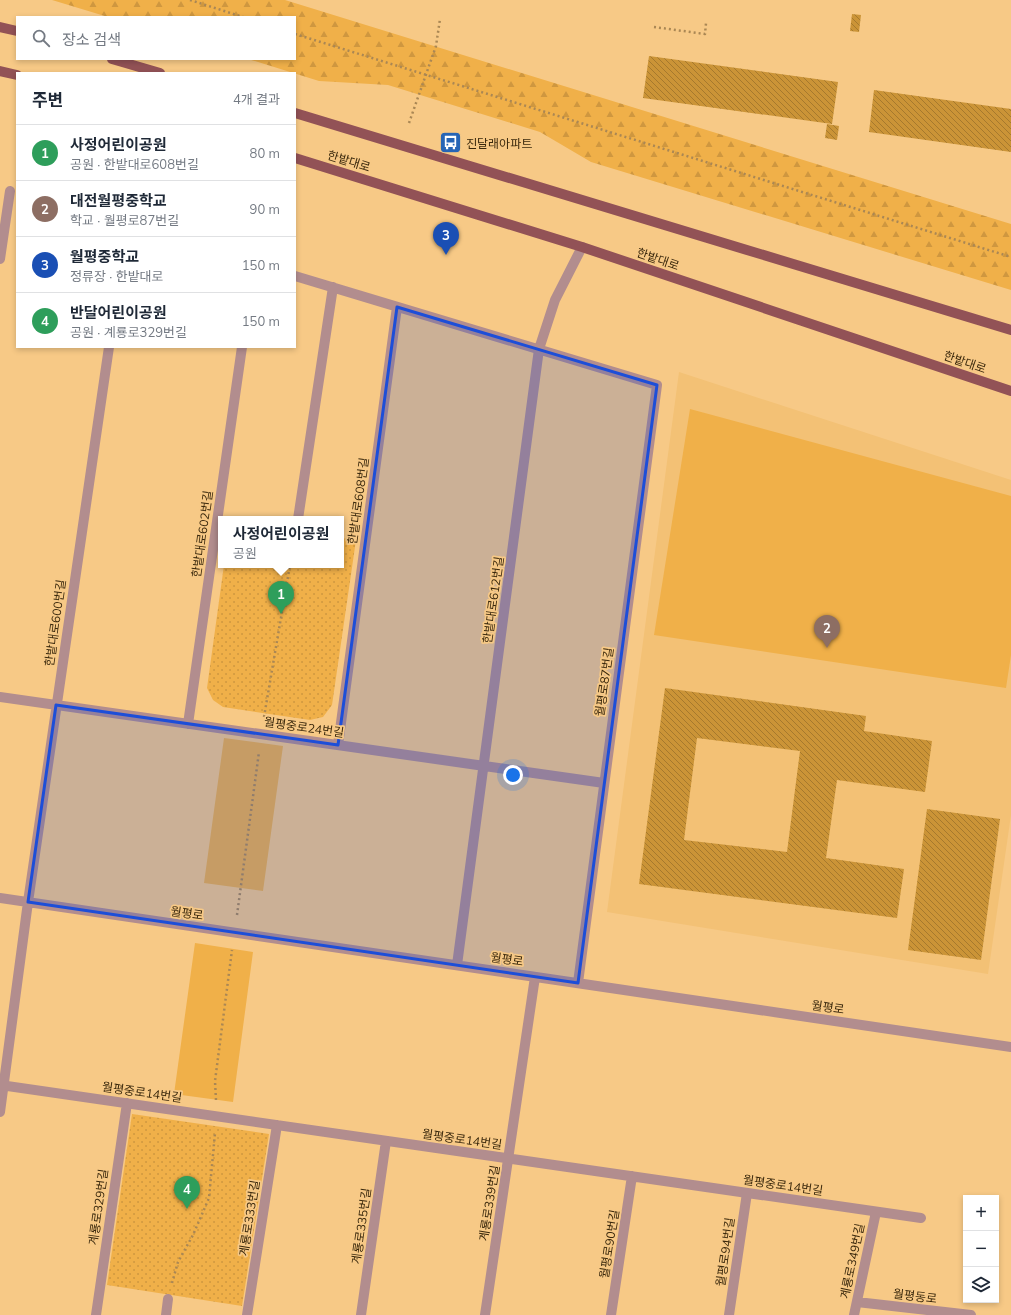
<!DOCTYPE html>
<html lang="ko">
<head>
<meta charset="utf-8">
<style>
  :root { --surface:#fff; --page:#f2f2f3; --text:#1f2937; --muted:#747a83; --line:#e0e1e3; --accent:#2665b6 }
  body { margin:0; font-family:Mulish,"Noto Sans KR",sans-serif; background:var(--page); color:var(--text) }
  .controls { position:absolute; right:12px; bottom:12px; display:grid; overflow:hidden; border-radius:0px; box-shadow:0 2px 6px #0003 }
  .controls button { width:36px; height:36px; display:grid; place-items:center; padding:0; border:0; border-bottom:1px solid var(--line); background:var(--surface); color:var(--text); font:20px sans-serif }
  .you { position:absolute; left:513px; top:775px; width:14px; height:14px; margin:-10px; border:3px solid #fff; border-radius:50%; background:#1a73e8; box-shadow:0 0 0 6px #1a73e833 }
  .badge { display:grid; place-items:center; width:26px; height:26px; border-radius:50%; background:var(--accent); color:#fff; font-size:13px; font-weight:700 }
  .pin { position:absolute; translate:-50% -33px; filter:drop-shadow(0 1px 2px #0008) }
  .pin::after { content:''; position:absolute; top:21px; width:14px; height:12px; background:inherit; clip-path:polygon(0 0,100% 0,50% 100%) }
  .popup { position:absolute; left:218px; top:516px; width:126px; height:52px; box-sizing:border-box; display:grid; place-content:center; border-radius:0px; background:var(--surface); filter:drop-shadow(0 1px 3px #0005); font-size:13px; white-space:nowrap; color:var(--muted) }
  .popup b { font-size:15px; color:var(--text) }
  .popup::after { content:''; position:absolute; left:50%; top:100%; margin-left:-8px; border:8px solid transparent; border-top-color:var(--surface) }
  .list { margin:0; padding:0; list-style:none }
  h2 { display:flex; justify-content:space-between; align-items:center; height:52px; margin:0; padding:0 16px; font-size:17px }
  h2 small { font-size:13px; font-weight:400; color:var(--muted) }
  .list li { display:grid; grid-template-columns:26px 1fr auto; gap:12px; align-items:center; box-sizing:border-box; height:56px; padding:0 16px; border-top:1px solid var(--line) }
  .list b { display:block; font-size:15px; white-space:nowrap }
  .list p { margin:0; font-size:13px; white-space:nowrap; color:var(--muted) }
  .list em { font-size:13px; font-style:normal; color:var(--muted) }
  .icon { flex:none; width:22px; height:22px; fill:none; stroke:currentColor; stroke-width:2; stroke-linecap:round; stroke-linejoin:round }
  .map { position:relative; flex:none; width:1011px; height:1315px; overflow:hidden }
  .search { position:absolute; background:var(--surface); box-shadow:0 2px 6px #0003; left:16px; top:16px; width:280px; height:44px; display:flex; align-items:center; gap:10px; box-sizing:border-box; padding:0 14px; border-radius:0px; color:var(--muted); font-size:15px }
  .panel { position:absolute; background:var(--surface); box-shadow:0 2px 6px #0003; left:16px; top:72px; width:280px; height:276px; border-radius:0px }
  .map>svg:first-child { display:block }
</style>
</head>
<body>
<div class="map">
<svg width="1011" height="1315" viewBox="0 0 1011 1315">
  <defs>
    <pattern id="forest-firs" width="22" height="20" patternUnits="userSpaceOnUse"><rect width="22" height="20" fill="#f0b049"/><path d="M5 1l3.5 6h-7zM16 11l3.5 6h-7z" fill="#cf973f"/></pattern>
    <pattern id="park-dots" width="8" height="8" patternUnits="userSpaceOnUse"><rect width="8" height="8" fill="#f0b049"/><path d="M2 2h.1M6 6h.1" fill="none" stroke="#cf973f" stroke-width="1.8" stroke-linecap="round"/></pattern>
    <pattern id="building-back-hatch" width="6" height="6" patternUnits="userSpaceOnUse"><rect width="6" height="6" fill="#cb9437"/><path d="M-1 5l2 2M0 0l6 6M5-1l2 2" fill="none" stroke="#a6792d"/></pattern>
  </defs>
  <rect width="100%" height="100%" fill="#f7c986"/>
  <!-- built -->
  <path fill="#f3c175" d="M679,372L1011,480V815L988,974L607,912Z"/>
  <!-- grass -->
  <path fill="#f0b049" d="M690,409L1011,496V655L1006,688L654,635Z
    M224,738L283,746L263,891L204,883Z
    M195,943L253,952L233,1102L174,1094Z"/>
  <!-- forest -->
  <path fill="url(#forest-firs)" d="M52,0H285L1011,224V290L591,162L540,132L388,85L319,81L248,59H295V17H108Z"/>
  <!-- park -->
  <path fill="url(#park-dots)" d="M341,538L356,540L332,705L323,717L310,720L223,707L213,700L207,688L224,565H341Z
    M132,1114L269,1134L242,1306L107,1285Z"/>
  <!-- building -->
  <path fill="url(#building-back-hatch)" fill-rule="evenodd" d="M852,14L861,15L859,32L850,31Z
    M649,56L838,82L832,124L643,98Z
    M874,90L1011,109V152L869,132Z
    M827,124L839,126L837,140L825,138Z
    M665,688L866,716L864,731L932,741L925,792L837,780L826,858L904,869L897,918L639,884ZM697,738L800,751L787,852L684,840Z
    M927,809L1000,819L981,960L908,950Z"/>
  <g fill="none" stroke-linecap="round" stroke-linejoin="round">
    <!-- path -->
    <path stroke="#aa8754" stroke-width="2.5" stroke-dasharray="2 3" stroke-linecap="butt" d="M190,0L243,17
      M654,27L705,34L706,23
      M295,34L1011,257
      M409,123L436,46L440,19
      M264,717L290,565
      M237,915L259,752
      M216,1100L215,1081L232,950
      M172,1283L178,1262L193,1235L209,1198L215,1133"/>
    <!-- minor -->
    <path stroke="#b28d8e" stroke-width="10" d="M0,259L10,191
      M295,276L657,385L578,983
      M298,519L333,287
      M0,697L604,783
      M188,724L242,347
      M338,745L397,307
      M0,898L1011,1047
      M457,965L539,349L555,300L582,247
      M0,1085L921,1218
      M0,1112L28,902L109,347
      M857,1302L971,1315
      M96,1315L127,1103
      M166,1315L168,1299
      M247,1315L277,1125
      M361,1315L386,1141
      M485,1315L535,977
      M611,1315L632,1176
      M729,1315L747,1193
      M854,1315L876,1212"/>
    <!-- major -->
    <path stroke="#925256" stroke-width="10" d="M0,27L17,31
      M112,59L160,73
      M0,71L17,75
      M295,113L1011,330
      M295,158L582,247L1011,391"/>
  </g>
  <!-- marked area -->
  <path fill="#1d4ed8" fill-opacity="0.2" stroke="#1d4ed8" stroke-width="3" stroke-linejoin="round" d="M397,307L657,385L578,983L28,902L56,705L338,745Z"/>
  <!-- icons -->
  <defs>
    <symbol id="bus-square" viewBox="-11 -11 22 22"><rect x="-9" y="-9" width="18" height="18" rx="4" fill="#2665b6" stroke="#f7c986"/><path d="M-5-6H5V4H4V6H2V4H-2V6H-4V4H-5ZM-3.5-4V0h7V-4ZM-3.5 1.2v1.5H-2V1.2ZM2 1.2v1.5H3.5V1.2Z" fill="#fff"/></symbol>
  </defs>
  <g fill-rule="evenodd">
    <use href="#bus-square" x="438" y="130" width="25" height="25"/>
  </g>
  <g text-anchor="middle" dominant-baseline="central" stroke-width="3.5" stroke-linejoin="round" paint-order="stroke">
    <!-- poi labels -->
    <g font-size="12" fill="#3a280c" stroke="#f7c986" text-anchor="start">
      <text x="466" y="143">진달래아파트</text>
    </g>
    <!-- street labels -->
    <g font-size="12" fill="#3a280c" stroke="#f7c986">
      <text transform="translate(349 161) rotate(17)">한밭대로</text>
      <text transform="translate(658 259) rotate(19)">한밭대로</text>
      <text transform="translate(965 362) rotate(19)">한밭대로</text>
      <text transform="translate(358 501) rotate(-82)">한밭대로608번길</text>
      <text transform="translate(202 534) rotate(-82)">한밭대로602번길</text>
      <text transform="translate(493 600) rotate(-82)">한밭대로612번길</text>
      <text transform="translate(55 623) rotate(-82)">한밭대로600번길</text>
      <text transform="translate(604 682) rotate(-82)">월평로87번길</text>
      <text transform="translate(304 727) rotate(8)">월평중로24번길</text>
      <text transform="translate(187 913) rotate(8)">월평로</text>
      <text transform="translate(507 959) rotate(8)">월평로</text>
      <text transform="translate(828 1007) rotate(8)">월평로</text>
      <text transform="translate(142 1092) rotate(8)">월평중로14번길</text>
      <text transform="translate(462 1139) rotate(8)">월평중로14번길</text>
      <text transform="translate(783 1185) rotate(8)">월평중로14번길</text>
      <text transform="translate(489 1203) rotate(-81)">계룡로339번길</text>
      <text transform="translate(98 1207) rotate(-82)">계룡로329번길</text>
      <text transform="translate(249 1218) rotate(-81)">계룡로333번길</text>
      <text transform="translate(361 1226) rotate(-82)">계룡로335번길</text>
      <text transform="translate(609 1244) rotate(-81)">월평로90번길</text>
      <text transform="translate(725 1252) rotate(-82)">월평로94번길</text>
      <text transform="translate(852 1261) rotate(-78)">계룡로349번길</text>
      <text transform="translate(915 1296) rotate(7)">월평동로</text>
    </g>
  </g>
</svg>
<div class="controls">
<button>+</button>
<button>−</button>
<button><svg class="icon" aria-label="layers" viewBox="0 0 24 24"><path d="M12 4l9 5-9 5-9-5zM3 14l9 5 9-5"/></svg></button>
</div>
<div class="you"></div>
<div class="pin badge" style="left:281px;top:614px;background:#2e9e5b">1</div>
<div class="popup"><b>사정어린이공원</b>공원</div>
<div class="pin badge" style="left:827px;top:648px;background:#8d6e63">2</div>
<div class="pin badge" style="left:446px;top:255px;background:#1a4fb4">3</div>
<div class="pin badge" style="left:187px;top:1209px;background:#2e9e5b">4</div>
<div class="search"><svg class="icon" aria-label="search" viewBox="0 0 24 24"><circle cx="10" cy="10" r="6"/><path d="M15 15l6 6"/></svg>장소 검색</div>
<section class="panel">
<h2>주변<small>4개 결과</small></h2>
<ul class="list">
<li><span class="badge" style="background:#2e9e5b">1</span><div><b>사정어린이공원</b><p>공원 · 한밭대로608번길</p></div><em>80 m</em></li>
<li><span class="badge" style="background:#8d6e63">2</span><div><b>대전월평중학교</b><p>학교 · 월평로87번길</p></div><em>90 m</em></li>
<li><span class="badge" style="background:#1a4fb4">3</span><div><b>월평중학교</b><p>정류장 · 한밭대로</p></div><em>150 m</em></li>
<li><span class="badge" style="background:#2e9e5b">4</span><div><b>반달어린이공원</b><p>공원 · 계룡로329번길</p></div><em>150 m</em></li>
</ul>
</section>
</div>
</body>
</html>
